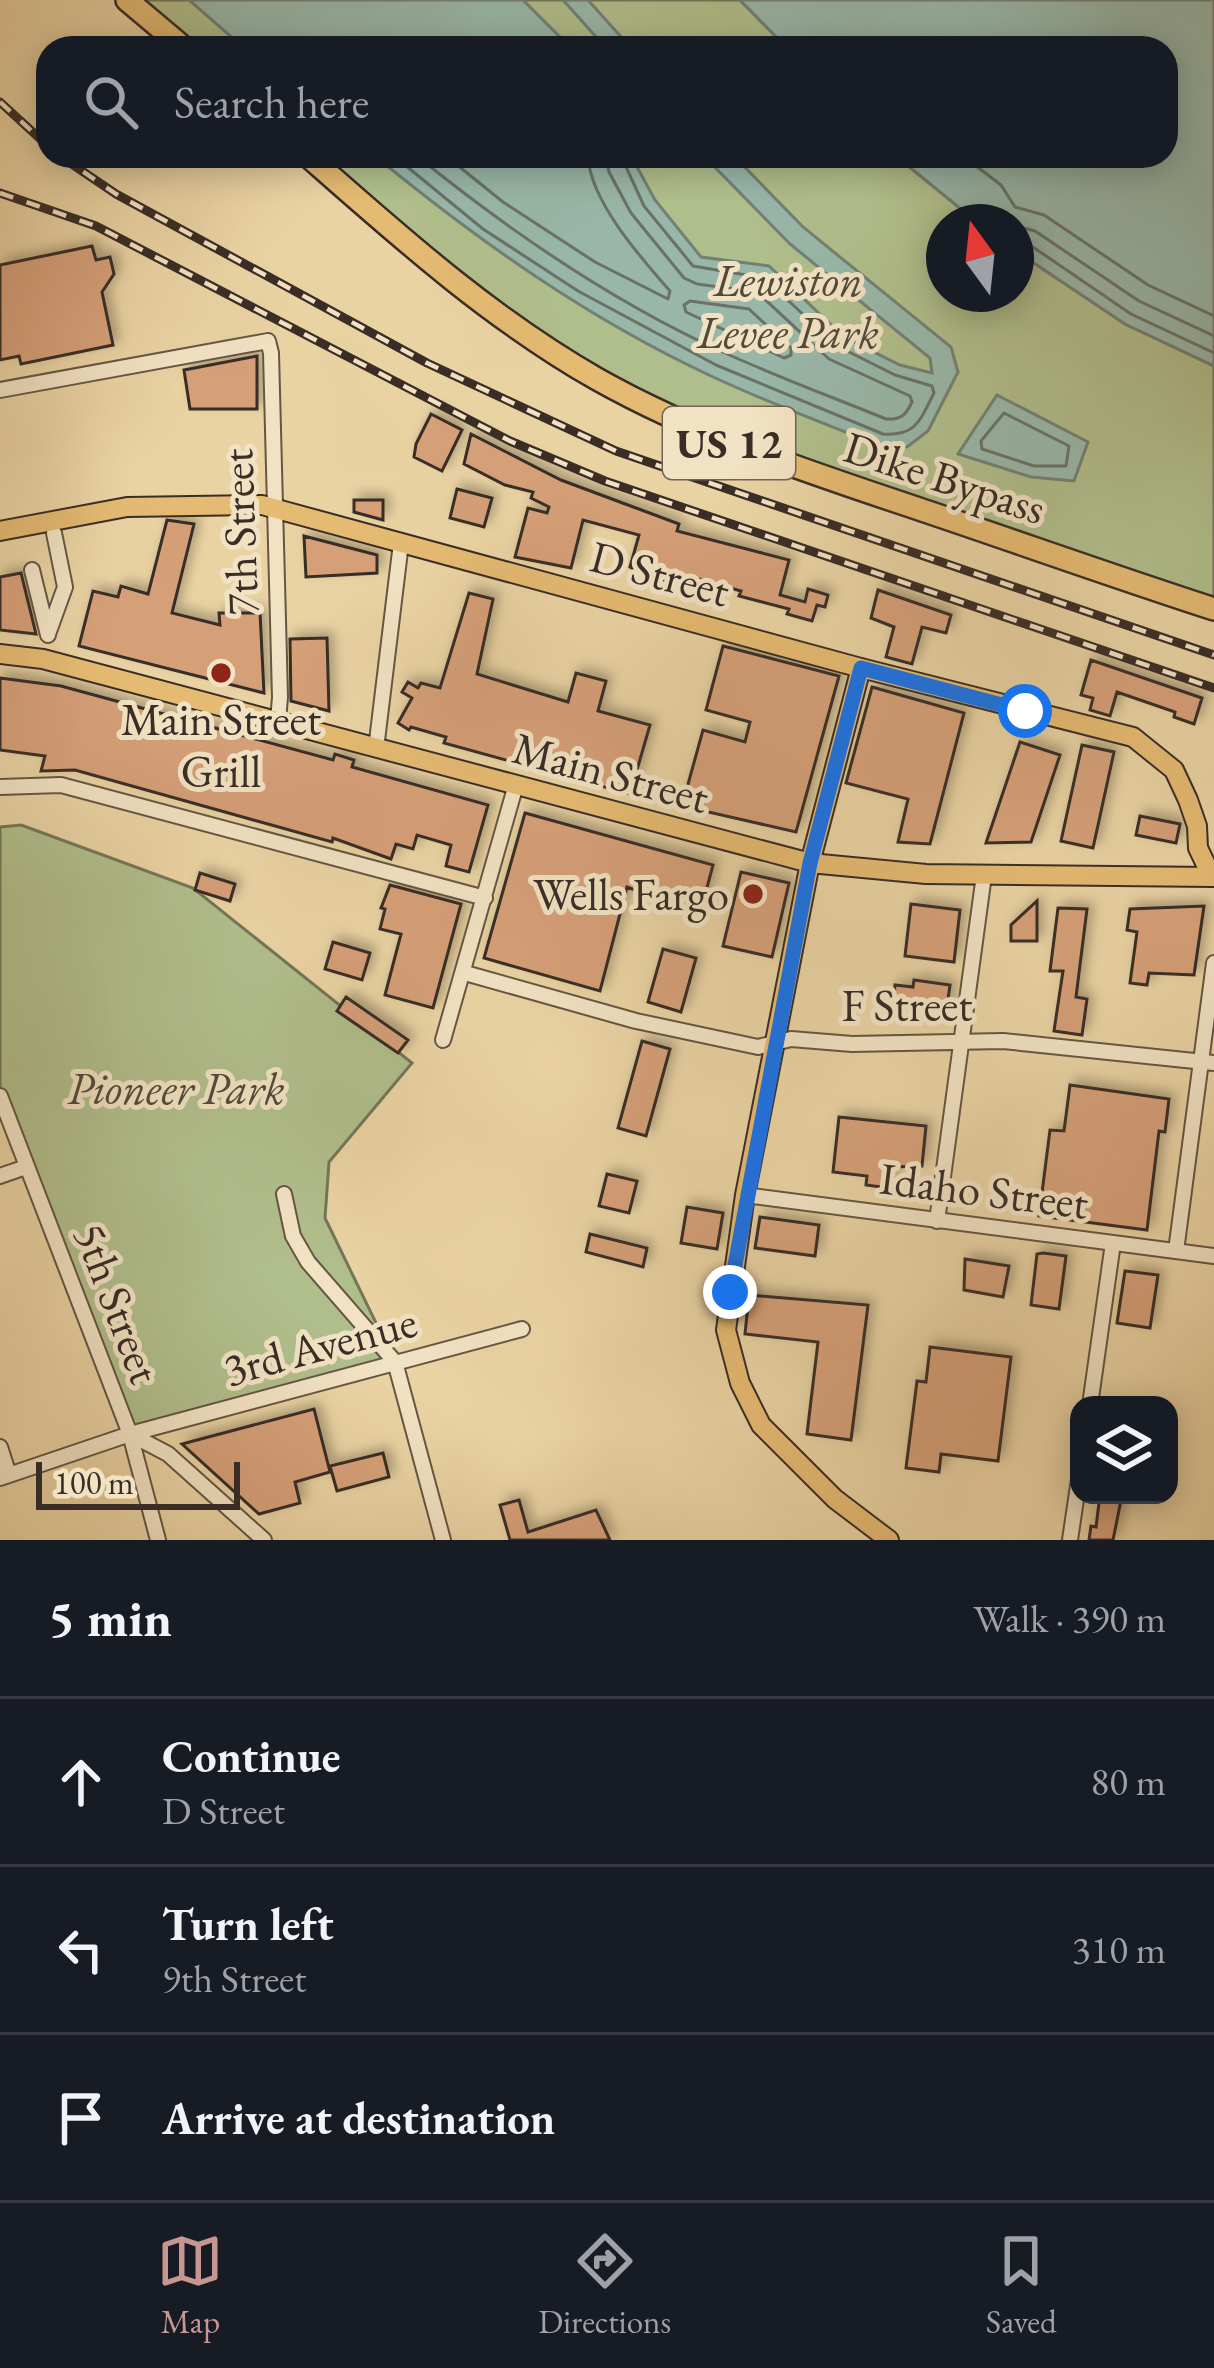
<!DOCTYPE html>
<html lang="en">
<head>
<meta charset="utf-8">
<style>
  :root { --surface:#171b24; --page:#20242c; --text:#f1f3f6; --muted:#9ea1a6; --line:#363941; --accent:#c59692 }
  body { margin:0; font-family:"EB Garamond",serif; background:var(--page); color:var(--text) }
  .controls { position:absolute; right:36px; bottom:36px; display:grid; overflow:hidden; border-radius:24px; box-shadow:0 6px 30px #0003 }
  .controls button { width:108px; height:108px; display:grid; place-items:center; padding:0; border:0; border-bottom:3px solid var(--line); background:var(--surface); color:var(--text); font:60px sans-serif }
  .compass { position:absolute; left:926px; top:204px; width:108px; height:108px; border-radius:50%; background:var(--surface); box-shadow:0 6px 30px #0003; rotate:345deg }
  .scale { position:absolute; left:36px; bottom:30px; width:204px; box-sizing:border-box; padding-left:12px; border:6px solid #392d26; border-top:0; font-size:33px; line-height:42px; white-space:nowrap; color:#392d26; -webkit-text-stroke:9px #f1e2c3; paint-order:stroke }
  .stop { position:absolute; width:36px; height:36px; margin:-27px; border:9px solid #1a73e8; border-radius:50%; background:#fff }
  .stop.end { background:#1a73e8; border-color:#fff; box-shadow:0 3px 12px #0008 }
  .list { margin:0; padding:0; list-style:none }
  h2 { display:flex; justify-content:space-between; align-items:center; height:156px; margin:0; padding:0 48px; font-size:51px }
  h2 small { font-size:39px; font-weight:400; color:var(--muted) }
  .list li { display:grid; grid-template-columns:78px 1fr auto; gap:36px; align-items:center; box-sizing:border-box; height:168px; padding:0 48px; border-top:3px solid var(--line) }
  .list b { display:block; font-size:45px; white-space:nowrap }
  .list p { margin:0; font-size:39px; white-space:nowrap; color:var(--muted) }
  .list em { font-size:39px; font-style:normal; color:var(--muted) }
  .icon { flex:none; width:66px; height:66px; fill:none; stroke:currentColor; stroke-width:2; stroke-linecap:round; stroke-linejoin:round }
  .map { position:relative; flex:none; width:1214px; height:1540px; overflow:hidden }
  .search { position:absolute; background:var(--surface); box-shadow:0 6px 30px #0003; left:36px; right:36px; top:36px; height:132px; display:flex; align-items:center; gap:30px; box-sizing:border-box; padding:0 42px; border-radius:36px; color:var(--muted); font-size:45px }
  .sheet { height:660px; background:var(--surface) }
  nav { display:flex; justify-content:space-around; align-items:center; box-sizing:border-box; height:168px; border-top:3px solid var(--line); background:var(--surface); font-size:33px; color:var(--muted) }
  nav a { display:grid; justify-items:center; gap:6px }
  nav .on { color:var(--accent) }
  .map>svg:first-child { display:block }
</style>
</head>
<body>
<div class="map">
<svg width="1214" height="1540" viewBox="0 0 1214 1540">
  <defs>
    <filter id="shadow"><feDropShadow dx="5.5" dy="-5.5" stdDeviation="6" flood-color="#0004"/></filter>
  </defs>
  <rect width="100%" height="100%" fill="#ead3a3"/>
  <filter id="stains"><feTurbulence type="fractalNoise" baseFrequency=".00167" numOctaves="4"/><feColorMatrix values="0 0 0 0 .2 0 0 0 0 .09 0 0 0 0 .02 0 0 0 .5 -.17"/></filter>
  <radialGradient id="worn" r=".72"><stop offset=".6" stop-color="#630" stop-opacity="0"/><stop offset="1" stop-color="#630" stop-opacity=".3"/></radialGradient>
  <!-- green -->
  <path fill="#b0be8b" stroke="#747658" stroke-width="3" d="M140,0H740L787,48H198Z
    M321,156H896L977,222H944V294H1016V251L1125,324L1214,366V609L794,468L528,336Z
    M21,825L193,888L412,1063L329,1162L325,1218L395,1362L130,1434L0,1096V827Z"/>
  <!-- water -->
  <path fill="#98b7a9" stroke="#728075" stroke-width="3" d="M189,0H523L571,48H244Z
    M563,0H588L631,48H606Z
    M740,0H1214V366L1125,324L1016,251V222H977L896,156H1166V48H787Z
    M375,156H631L655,200L701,257L769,266L844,337L900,365L932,373L930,358L790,244L704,156H734L803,227L951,347L958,372L928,431L907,447L880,446C824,423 766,402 711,376C587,318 480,242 375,156Z
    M997,395L1088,442L1074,481L1031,477L958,454Z"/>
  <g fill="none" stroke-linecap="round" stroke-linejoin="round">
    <!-- shore -->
    <path stroke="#687268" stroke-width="3" d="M394,156L483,229L578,291L716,365L883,434C917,436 920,420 934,393L932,386L895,375L837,346L764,278L693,266L644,206L621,156
      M417,156C512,233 614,303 725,353C778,377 832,397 886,419C901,420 906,415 912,402L910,396L829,359L757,292L697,284L684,278L631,213L609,172L606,156
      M446,156L503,202L595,262L668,299L670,291C641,258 590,201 588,156
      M963,156L1001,185L1015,207L1044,215L1148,285L1214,316
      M1016,226L1035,231L1139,301L1214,336
      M1016,242L1027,243L1131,314L1214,353
      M690,301L749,309L791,348V355L784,358L686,312L684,305Z
      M1004,413L1069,446L1066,466H1034L982,449L981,441Z"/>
  </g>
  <!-- building -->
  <path fill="#d59f78" stroke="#392d26" stroke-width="3" filter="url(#shadow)" d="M92,246L96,260L110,257L114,274L102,292L113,345L21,364L19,356L0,360V265Z
    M257,356V409H190L184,370Z
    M431,414L462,430L442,471L414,457L416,444Z
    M471,434L561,480L679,524L677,531L789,560L780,595L805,602L808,589L828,595L825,607L817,605L812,621L787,614L789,609L739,596L741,591L667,570L664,580L645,575L630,567L639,535L583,520L571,568L515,557L528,508L547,513L549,507L531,498L533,492L505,485L464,464Z
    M457,489L492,498L484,527L450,518Z
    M354,500H383V520L354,512Z
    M167,520L194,524L172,613L220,625L219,613H260L264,693L79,646L93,591L118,597L121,586L148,594Z
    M304,536L377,555V573L306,577Z
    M21,573L36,634L0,630V577Z
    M878,590L951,615L946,633L922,627L912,664L886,657L894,627L871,618Z
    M469,593L493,599L477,674L568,702L576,673L606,681L598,711L650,725L630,794L444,743L446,737L411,727L409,730L398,723L412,698L402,692L408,682L418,688L421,683L440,688Z
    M327,638L329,711L291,701L290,639Z
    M723,646L839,676L796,832L682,806L703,730L745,742L750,722L706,710Z
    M1091,660L1202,698L1194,724L1174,717L1175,712L1117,692L1110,716L1090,710L1093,698L1081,695Z
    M0,678L61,686L333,760L335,754L354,760L352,767L488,805L469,872L446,866L451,845L417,835L413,849L396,844L391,859L333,838L332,842L75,770L41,771L45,756L0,750Z
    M872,687L964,713L930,844L898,842L908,799L846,783Z
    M1020,742L1060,755L1031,842L986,843Z
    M1082,745L1114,752L1093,848L1061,841Z
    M525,813L713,865L700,914L627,887L600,991L484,958Z
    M1140,816L1180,824L1176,843L1136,835Z
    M741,872L789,883L772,957L723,946Z
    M200,873L235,884L230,901L195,890Z
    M390,885L461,904L433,1008L385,995L401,934L380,929L385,909L381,908Z
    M1037,901V941H1011V925Z
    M911,904L960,910L954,962L905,956Z
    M1204,906L1194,975L1149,973L1147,985L1130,983L1137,932L1127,930L1130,909Z
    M1058,908L1087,909L1076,997L1087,999L1082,1035L1054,1031L1063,971H1050Z
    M333,942L370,953L362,980L325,969Z
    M663,949L696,958L681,1012L648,1002Z
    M914,980L950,985L945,1021L909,1017L910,1007L893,1005L895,985L913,987Z
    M346,997L408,1040L398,1053L337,1011Z
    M642,1041L670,1049L646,1136L618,1128Z
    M1070,1085L1169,1099L1165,1132L1159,1131L1147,1230L1039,1216L1050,1130L1064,1131Z
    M839,1117L926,1126L922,1166L892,1167L889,1188L866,1185L867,1176L833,1172Z
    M607,1174L637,1181L629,1213L599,1206Z
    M687,1207L723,1213L717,1249L681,1243Z
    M760,1217L819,1225L815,1256L755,1248Z
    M590,1234L647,1248L643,1267L586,1252Z
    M1043,1253L1066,1256L1059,1309L1031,1305L1037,1254Z
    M965,1259L1009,1266L1003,1297L964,1290Z
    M1125,1271L1158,1275L1150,1328L1117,1323Z
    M749,1295L868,1305L851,1440L807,1434L818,1342L745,1334Z
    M930,1347L1011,1357L998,1461L941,1454L939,1472L906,1468L917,1381L926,1382Z
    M314,1409L330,1472L295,1482L300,1503L259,1514L182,1444Z
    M383,1453L389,1477L337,1491L330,1466Z
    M1100,1495H1122L1113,1540H1089L1091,1526L1096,1527Z
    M519,1500L528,1532L596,1510L610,1540H510L500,1505Z"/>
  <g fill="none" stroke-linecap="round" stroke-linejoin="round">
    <defs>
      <path id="minor" d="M0,390L268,341L271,353L280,697L278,721
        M32,570L48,635
        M48,634L65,587L54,533
        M376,749L401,543
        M0,787L61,785L485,898
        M465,973L636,1021L758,1047L791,1039L852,1044L1003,1041L1214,1063
        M443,1040L515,788
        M0,1096L130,1434L158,1540
        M0,1176L26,1167
        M284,1194L293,1236L308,1262L395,1362L443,1540
        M745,1195L1214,1256
        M937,1221L984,875
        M1176,1251L1214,963
        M1090,1405L1113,1243
        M130,1434L168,1454L264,1540
        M0,1447L9,1475
        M0,1478L130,1434L522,1329
        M1070,1540L1079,1479"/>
      <path id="major" d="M0,531L127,507L262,505L861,668L1133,737L1174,770L1188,800L1197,826L1198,848L1212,877
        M0,654L43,659L810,863L926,874L1214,877
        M861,668L810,863L745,1195L726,1330L740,1383L761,1425L835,1499L889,1540"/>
      <path id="highway" d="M127,0L184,48
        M308,156C400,237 490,318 597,379C702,438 815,474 928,512C1023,544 1118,578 1214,609"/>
    </defs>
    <!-- minor casing -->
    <use href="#minor" stroke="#655645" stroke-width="18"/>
    <!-- major casing -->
    <use href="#major" stroke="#392d26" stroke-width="22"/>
    <!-- highway casing -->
    <use href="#highway" stroke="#392d26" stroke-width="26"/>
    <!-- minor -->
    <use href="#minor" stroke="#f1e2c3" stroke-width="14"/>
    <!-- major -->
    <use href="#major" stroke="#e5ba72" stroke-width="18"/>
    <!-- highway -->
    <use href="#highway" stroke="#e5ba72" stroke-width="21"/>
    <defs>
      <path id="rail" d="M0,102L48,146
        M60,156L116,194L427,363L616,451L1214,655
        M0,193L96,226L510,441L605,481L1214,688"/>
    </defs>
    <!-- rail casing -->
    <use href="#rail" stroke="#392d26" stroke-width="9"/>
    <!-- rail -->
    <use href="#rail" stroke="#f1e2c3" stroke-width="4.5" stroke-dasharray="14" stroke-linecap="butt"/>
  </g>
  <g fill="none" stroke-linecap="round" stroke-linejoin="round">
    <!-- route -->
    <path stroke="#1a73e8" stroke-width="15" d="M730,1292L810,863L861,668L1025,711"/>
  </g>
  <!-- markers -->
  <g fill="#8f2418" stroke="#f1e2c3" stroke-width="4.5">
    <circle cx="221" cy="673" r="12"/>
    <circle cx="753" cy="894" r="12"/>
  </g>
  <g text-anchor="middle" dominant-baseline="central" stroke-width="10" stroke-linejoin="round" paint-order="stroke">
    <!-- shield labels -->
    <rect fill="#f1e2c3" stroke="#706355" stroke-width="3" x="663" y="407" width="132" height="72" rx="9"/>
    <g font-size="42" font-weight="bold" fill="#392d26">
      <text x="729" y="443">US 12</text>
    </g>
    <!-- park labels -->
    <g font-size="45" font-style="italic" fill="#514a3a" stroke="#f1e2c3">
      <text x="788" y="280">Lewiston<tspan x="788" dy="52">Levee Park</tspan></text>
      <text x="176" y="1088">Pioneer Park</text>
    </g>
    <!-- street labels -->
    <g font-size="45" fill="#392d26" stroke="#f1e2c3">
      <text transform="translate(945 477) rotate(18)">Dike Bypass</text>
      <text transform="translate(239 532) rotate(-92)">7th Street</text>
      <text transform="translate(660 573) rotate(15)">D Street</text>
      <text transform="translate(611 772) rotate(15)">Main Street</text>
      <text x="907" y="1005">F Street</text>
      <text transform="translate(984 1190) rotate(7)">Idaho Street</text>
      <text transform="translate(118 1303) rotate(69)">5th Street</text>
      <text transform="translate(320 1345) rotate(-15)">3rd Avenue</text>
    </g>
    <!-- poi labels -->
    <g font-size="45" fill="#392d26" stroke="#f1e2c3">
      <text x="221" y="719">Main Street<tspan x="221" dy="52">Grill</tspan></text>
      <text x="729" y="894" text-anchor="end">Wells Fargo</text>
    </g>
  </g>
  <rect width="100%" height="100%" filter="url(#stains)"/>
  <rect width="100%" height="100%" fill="url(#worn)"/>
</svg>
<div class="controls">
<button><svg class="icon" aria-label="layers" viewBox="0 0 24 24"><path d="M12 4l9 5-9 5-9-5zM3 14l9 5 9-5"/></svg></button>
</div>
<svg class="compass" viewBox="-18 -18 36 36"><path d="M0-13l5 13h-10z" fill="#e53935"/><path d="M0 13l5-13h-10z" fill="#9ea1a6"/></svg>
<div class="scale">100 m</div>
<div class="stop" style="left:1025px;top:711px"></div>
<div class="stop end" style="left:730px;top:1292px"></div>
<div class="search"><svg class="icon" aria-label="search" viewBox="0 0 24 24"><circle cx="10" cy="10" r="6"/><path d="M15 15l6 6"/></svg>Search here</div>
</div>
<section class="sheet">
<h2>5 min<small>Walk · 390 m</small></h2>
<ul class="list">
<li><svg class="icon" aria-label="ahead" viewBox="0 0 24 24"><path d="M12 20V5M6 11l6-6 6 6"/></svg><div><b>Continue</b><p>D Street</p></div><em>80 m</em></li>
<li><svg class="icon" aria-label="left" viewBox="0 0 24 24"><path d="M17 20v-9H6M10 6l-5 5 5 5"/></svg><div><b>Turn left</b><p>9th Street</p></div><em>310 m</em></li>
<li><svg class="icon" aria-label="arrive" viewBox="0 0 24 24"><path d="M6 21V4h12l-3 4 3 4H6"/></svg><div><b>Arrive at destination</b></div></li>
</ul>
</section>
<nav>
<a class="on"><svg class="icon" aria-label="map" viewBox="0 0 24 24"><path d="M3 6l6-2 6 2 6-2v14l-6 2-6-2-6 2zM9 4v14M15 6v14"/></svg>Map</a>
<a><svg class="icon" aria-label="directions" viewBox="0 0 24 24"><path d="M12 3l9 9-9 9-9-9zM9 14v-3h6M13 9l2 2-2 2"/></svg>Directions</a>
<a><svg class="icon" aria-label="saved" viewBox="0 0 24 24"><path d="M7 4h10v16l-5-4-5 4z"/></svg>Saved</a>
</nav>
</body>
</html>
